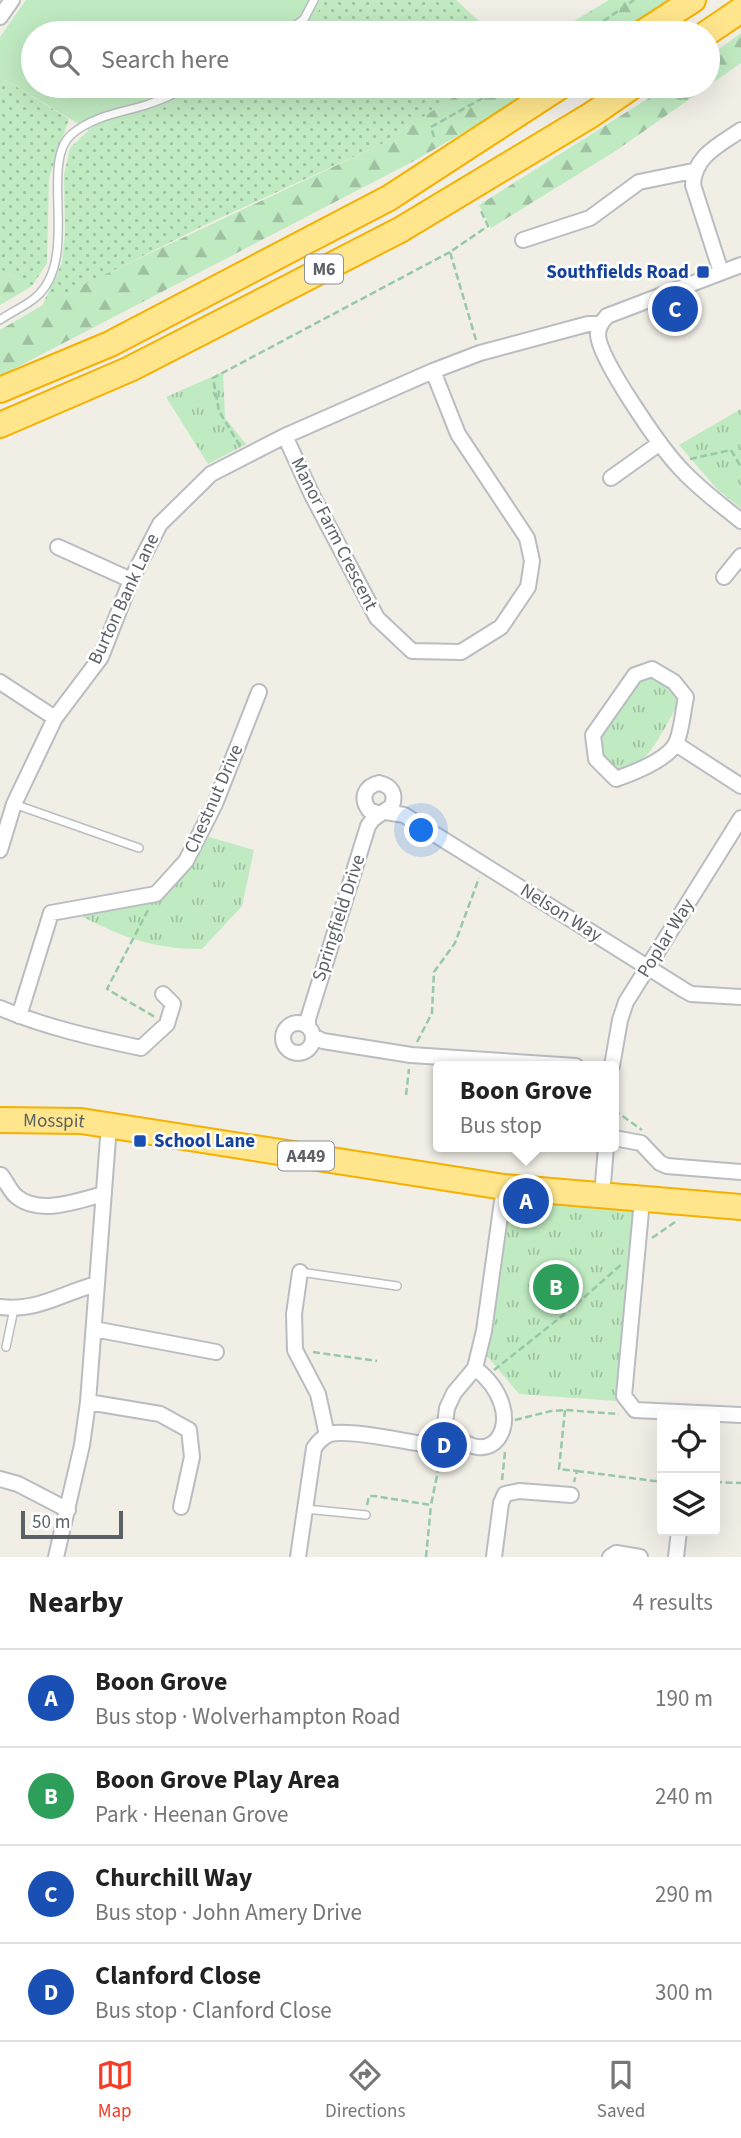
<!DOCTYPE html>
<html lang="en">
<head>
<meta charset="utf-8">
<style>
  :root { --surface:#fff; --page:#f6f6f6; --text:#222; --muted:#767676; --line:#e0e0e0; --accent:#f73b24 }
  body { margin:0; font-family:"Source Sans 3",sans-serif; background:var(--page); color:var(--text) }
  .controls { position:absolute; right:21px; bottom:21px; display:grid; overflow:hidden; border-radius:7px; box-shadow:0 7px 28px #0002 }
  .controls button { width:63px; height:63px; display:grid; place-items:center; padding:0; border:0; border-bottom:2px solid var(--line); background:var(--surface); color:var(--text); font:35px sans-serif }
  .scale { position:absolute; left:21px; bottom:18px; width:102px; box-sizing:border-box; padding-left:7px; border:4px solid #5c6167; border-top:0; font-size:19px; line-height:24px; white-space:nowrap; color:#5c6167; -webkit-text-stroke:5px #fff; paint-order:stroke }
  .you { position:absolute; left:422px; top:831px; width:24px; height:24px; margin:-18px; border:5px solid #fff; border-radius:50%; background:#1a73e8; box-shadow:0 0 0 10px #1a73e833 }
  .badge { display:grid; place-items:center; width:46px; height:46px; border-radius:50%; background:var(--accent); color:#fff; font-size:23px; font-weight:700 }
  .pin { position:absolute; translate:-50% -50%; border:4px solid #fff; box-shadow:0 2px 7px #0006 }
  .popup { position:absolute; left:433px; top:1061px; width:186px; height:91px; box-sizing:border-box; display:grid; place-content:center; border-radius:7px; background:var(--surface); filter:drop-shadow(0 2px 5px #0005); font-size:23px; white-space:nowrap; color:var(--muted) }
  .popup b { font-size:26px; color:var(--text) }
  .popup::after { content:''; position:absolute; left:50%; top:100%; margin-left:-14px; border:14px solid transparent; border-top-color:var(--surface) }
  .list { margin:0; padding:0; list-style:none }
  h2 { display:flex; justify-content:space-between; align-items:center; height:91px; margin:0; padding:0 28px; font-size:30px }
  h2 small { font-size:23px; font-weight:400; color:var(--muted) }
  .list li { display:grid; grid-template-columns:46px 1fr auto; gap:21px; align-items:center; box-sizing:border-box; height:98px; padding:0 28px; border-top:2px solid var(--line) }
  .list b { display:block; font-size:26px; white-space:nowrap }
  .list p { margin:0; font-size:23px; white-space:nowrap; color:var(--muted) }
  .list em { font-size:23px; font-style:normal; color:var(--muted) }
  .icon { flex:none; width:38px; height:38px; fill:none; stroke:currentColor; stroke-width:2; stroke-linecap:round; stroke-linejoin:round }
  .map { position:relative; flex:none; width:741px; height:1557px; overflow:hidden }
  .search { position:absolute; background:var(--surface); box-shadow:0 7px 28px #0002; left:21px; right:21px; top:21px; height:77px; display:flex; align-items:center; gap:18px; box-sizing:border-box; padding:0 24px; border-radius:38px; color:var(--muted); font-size:26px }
  .sheet { height:483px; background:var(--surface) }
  nav { display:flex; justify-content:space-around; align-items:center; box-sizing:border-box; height:98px; border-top:2px solid var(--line); background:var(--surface); font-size:19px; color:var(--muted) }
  nav a { display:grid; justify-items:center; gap:4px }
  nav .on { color:var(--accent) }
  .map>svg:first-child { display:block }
</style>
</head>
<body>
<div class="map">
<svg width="741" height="1557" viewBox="0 0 741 1557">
  <defs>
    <pattern id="grass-dots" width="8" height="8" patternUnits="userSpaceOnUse" patternTransform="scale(1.75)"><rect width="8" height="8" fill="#c0eac1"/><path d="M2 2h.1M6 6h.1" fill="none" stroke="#9fc1a1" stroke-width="1.8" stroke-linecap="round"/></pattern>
    <pattern id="forest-firs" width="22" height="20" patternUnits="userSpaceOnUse" patternTransform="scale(1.75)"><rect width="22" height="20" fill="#c0eac1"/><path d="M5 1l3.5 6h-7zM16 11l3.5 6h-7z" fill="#9fc1a1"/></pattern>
    <pattern id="park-tufts" width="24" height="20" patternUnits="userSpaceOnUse" patternTransform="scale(1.75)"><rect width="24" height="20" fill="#c0eac1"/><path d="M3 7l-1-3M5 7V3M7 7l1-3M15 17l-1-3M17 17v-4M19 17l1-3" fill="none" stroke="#9fc1a1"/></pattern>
  </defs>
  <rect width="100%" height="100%" fill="#f0eee5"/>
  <!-- grass -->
  <path fill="url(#grass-dots)" d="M325,0H456L492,33H298L307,29Z
    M0,77L69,119L49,178L47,263L32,286L0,269Z
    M203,86H470L384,143L207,224L42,306L62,263L65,233L64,175L70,148L89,130L157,111Z"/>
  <!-- forest -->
  <path fill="url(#forest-firs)" d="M609,0H668L619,33H554Z
    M741,33V63L617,150L491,228L479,205L668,86H708V57Z
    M470,86H540L501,111L412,162L0,376V330L55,298L384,143Z
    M0,269L32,286L0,305Z"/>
  <!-- park -->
  <path fill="url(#park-tufts)" d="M223,372L225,418L246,444L208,464L166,397Z
    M741,409V508L718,490L679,445Z
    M635,675C660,674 665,680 681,699C665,725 650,766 619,774L603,758L597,738Z
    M209,837L254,850L242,906L202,949C150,949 120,936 75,913L156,894L174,886Z
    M509,1196L637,1205L616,1401L519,1394L487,1356L497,1297Z"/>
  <!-- garden -->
  <path fill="#c0eac1" d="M26,0H325L307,29L298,33H33V86H203L157,111L89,130L0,77V37Z"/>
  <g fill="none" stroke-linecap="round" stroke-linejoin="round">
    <defs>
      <path id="lane" d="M285,33L304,19L314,0
        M0,320C11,312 26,306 36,297C81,258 38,162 72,134C93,116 120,113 146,105C161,100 176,93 190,86
        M14,804L139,848
        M300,1272L397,1286
        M6,1347L14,1309
        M306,1509L366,1515"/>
      <path id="street" d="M0,17L12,0
        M523,240L590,218L639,182L693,171
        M741,265L607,316C602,322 598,327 598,335C599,359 661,448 680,468C698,488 720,504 741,521
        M721,272L693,185C694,156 719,145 741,130
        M285,436L312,495L377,618L412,651L461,652L501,627L528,587L532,561L527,538L458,434L433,371
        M611,478L660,443
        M58,547L131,580
        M724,577L741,556
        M652,669L674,682L686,697C683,711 682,728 677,741C670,759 633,773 616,779L596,759L593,735L635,675Z
        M0,682L55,718
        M676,744L741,786
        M386,812L404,815L684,990L691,994L741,997
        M0,850L14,804L55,718L101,657L131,580L160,524L211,474L285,436L433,371L480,353L588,324H601
        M0,1008C45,1027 94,1038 141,1048L167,1024L173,1004L163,994
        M19,1016L51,913L156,894L186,861L215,804L259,692
        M283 1038a15 15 0 1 1 30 0a15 15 0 1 1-30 0Z
        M308,1026V1019L368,826L373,819L392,806C396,794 392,786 379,783C365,786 360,798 369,810L380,814
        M313,1036L323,1041L411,1055L576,1066
        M612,1066L620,1020L626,1002L741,818
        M614,1138L641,1143L660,1163L667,1166L741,1172
        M1,1175C6,1181 11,1193 17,1197C41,1216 79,1200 104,1194
        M602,1196L606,1147
        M642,1200L624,1396L635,1410L741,1415
        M300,1272L294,1314L295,1350L318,1394L327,1435
        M0,1307C37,1312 62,1293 97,1284
        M94,1329L216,1352
        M88,1402L160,1414L189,1430L192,1457L181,1507
        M445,1424C492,1484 534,1414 475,1368
        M0,1479L18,1484L68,1510
        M56,1557L82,1445L88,1402L109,1125
        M298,1557L314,1448C318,1442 322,1437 330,1434C348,1429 402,1441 423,1444L432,1443L445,1424L447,1408L454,1393L475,1368L484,1331L504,1187
        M494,1557L501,1503L505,1494L519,1491L571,1495
        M610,1557L616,1553L640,1557
        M676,1557L679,1531"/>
      <g id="highway">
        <path d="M642,33L693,0"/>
        <path d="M707,33L741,10"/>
        <path d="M0,390L110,344L389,198L561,86"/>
        <path d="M0,425L130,369L400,230L591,115L633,86"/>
        <path id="s1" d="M0,1120L81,1121L504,1187L741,1207"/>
      </g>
    </defs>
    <!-- lane casing -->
    <use href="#lane" stroke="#b9bdc2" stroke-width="10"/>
    <!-- street casing -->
    <use href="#street" stroke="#b9bdc2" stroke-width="18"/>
    <!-- highway casing -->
    <use href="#highway" stroke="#f5b000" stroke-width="28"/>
    <!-- path -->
    <path stroke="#97c9a7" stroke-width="2.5" stroke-dasharray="7 3.5" stroke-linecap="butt" d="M586,33L634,0
      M434,137L431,127L504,86
      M476,340L450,252L488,226L481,211
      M240,446L219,411L213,378L450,252
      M690,459L731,450L741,467
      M148,910L107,989L155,1017
      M417,1042L432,1013L434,972L455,943L479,878
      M406,1095L409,1069
      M614,1110L642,1130
      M652,1238L678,1220
      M313,1352L377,1361
      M494,1370L571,1309L623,1263
      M565,1410L559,1469L577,1471L574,1482
      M515,1420L551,1411L565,1410L619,1414
      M577,1471L662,1482
      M502,1480L505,1452
      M715,1482L741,1483
      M367,1505L369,1496H374L431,1505L442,1451L452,1447
      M426,1557L431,1505"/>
    <!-- lane -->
    <use href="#lane" stroke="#fff" stroke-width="7"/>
    <!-- street -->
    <use href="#street" stroke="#fff" stroke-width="14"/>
    <!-- highway -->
    <use href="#highway" stroke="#ffe68d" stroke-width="24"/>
  </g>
  <!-- markers -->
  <g fill="#1a4fb4" stroke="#fff" stroke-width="2.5">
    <rect x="696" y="265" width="14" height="14" rx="3.5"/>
    <rect x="133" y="1134" width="14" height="14" rx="3.5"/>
  </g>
  <g text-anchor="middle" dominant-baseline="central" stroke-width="5" stroke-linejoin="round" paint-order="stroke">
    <!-- shield labels -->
    <g fill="#fff" stroke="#8d9095" stroke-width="2">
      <rect x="305" y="254.5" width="38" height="29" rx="5"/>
      <rect x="278" y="1141.5" width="56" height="29" rx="5"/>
    </g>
    <g font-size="18" font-weight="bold" fill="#5c6167">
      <text x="324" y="269">M6</text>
      <text x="306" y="1156">A449</text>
    </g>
    <!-- transit labels -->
    <g font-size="19" font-weight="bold" fill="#164399" stroke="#fff" text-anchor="end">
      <text x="689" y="272">Southfields Road</text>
      <text x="154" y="1141" text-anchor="start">School Lane</text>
    </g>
    <!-- street labels -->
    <g font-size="19" fill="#5c6167" stroke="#fff">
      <text transform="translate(334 534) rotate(63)">Manor Farm Crescent</text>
      <text transform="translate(124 599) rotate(-65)">Burton Bank Lane</text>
      <text transform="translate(214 799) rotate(-66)">Chestnut Drive</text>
      <text transform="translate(561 913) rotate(32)">Nelson Way</text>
      <text transform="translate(339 918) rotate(-72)">Springfield Drive</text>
      <text transform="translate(666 938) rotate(-58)">Poplar Way</text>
      <text stroke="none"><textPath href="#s1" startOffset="54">Mosspit</textPath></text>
    </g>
  </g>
</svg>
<div class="controls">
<button><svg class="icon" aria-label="locate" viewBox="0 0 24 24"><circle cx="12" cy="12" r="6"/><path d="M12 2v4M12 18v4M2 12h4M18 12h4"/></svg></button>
<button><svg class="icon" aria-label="layers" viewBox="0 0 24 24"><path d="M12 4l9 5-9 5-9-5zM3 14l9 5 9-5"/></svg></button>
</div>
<div class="scale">50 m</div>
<div class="you"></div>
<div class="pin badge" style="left:526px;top:1201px;background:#1a4fb4">A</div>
<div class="popup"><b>Boon Grove</b>Bus stop</div>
<div class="pin badge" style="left:556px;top:1287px;background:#2e9e5b">B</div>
<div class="pin badge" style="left:675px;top:309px;background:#1a4fb4">C</div>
<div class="pin badge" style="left:444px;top:1445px;background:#1a4fb4">D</div>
<div class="search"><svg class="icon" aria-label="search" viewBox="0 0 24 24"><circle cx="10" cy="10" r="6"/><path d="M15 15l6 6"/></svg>Search here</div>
</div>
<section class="sheet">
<h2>Nearby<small>4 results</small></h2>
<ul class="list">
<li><span class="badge" style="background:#1a4fb4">A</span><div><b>Boon Grove</b><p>Bus stop · Wolverhampton Road</p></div><em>190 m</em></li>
<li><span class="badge" style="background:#2e9e5b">B</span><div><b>Boon Grove Play Area</b><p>Park · Heenan Grove</p></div><em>240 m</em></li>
<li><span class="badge" style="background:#1a4fb4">C</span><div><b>Churchill Way</b><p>Bus stop · John Amery Drive</p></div><em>290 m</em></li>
<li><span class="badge" style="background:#1a4fb4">D</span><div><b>Clanford Close</b><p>Bus stop · Clanford Close</p></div><em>300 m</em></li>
</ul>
</section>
<nav>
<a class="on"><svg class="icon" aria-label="map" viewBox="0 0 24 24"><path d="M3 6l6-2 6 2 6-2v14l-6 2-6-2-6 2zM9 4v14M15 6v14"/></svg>Map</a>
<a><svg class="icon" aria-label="directions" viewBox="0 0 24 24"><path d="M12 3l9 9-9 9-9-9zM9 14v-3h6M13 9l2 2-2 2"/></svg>Directions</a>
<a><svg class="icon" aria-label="saved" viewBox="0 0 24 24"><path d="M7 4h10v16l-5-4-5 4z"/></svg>Saved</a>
</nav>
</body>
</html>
